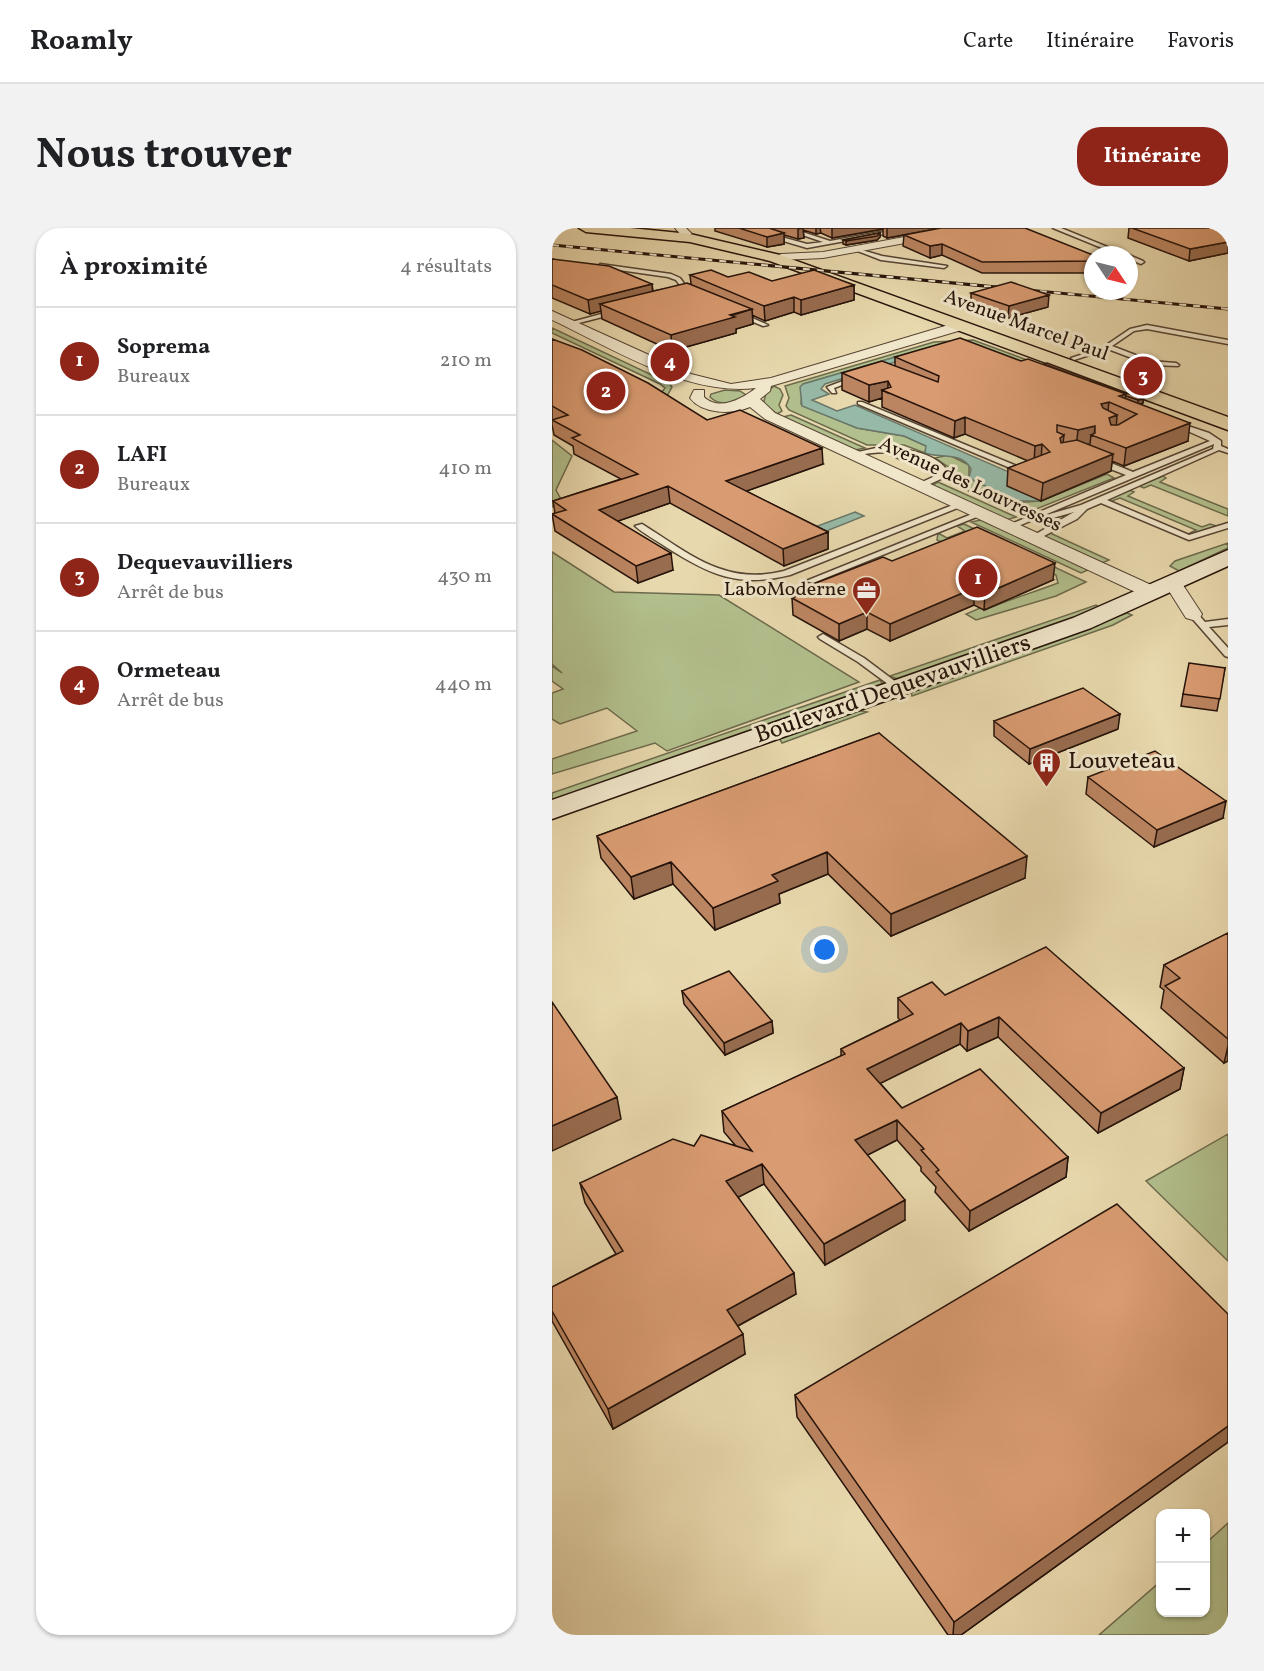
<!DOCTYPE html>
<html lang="fr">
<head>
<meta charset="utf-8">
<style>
  :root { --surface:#fff; --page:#f2f2f2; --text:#202124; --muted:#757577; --line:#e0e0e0; --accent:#8f2418 }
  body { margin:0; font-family:Vollkorn,serif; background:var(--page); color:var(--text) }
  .controls { position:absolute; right:18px; bottom:18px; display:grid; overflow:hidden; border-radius:12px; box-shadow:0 2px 4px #0004 }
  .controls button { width:54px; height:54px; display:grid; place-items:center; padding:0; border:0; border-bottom:2px solid var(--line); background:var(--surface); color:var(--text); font:30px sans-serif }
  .compass { position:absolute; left:532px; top:18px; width:54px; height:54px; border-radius:50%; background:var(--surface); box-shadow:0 2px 4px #0004; rotate:125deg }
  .you { position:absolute; left:273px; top:722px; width:21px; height:21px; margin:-15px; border:4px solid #fff; border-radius:50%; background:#1a73e8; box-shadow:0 0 0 9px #1a73e833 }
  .badge { display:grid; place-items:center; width:39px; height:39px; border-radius:50%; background:var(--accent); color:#fff; font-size:20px; font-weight:700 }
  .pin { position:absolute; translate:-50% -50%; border:3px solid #fff; box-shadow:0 2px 6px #0006 }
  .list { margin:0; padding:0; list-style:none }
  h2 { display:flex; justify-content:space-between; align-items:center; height:78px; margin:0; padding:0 24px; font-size:26px }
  h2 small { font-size:20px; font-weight:400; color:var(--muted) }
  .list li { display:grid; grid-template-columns:39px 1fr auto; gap:18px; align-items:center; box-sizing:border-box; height:108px; padding:0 24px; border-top:2px solid var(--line) }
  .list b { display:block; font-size:22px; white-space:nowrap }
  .list p { margin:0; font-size:20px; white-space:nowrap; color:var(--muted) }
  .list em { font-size:20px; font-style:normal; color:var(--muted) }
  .map { position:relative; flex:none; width:676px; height:1407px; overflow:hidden; border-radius:24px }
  header { display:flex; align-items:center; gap:36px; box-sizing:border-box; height:84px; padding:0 30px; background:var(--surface); border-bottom:2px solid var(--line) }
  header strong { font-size:28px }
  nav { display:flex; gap:33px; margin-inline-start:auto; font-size:21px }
  .intro { display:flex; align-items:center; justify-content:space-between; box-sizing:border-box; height:144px; padding:0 36px }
  h1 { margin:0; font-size:42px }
  .button { padding:15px 27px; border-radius:24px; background:var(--accent); color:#fff; font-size:21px; font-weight:700 }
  main { display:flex; gap:36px; padding:0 36px }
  aside { flex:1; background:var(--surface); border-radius:24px; box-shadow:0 2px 4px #0004 }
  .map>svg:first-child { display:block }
</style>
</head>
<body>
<header>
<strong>Roamly</strong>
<nav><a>Carte</a><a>Itinéraire</a><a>Favoris</a></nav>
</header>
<div class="intro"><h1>Nous trouver</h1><a class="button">Itinéraire</a></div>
<main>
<aside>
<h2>À proximité<small>4 résultats</small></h2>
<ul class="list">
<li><span class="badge">1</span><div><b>Soprema</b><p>Bureaux</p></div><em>210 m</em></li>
<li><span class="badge">2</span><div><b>LAFI</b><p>Bureaux</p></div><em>410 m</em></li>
<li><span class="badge">3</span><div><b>Dequevauvilliers</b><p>Arrêt de bus</p></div><em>430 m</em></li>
<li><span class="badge">4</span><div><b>Ormeteau</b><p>Arrêt de bus</p></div><em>440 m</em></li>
</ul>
</aside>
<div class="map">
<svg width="676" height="1407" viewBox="0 0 676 1407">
  <rect width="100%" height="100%" fill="#e8d8ad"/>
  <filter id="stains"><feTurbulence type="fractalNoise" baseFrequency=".00333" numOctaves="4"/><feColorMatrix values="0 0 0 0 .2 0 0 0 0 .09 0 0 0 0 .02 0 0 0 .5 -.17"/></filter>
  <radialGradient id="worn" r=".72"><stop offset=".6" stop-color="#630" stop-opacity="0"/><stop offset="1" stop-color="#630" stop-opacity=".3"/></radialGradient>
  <!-- green -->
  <path fill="#b2c08d" stroke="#6c6a4c" stroke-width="1.5" d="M0,100L117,155L120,159L115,168L108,166L113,160L108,156L0,105Z
    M421,112L494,139L347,128L251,156L249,176L305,200L352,208L374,218L373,225L352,217H315L237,182L234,178L237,170L233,158L382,114Z
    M222,158L228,161L231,167L227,177L230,183L225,186L211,177L214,165Z
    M173,162L188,163L194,167C182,173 169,180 158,169L159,166Z
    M239,187L313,220L303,222L231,189Z
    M0,212L20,228L4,262L11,275L0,279Z
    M326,222L348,223L381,238L384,242L382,247Z
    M397,227L417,237V250L464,273L472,274L489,273L555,246L562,250L469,287L393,252L398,240L383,230Z
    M611,248L614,250L608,254L676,281V288L599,257L592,260L587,258Z
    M386,254L464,289L454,292L380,258Z
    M577,262L582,264L576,268L650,299L658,296L665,298L639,307L636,306L644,302L568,270L560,273L555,271Z
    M429,292L536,342L529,345L419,294Z
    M412,296L534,354L504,368L424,392L414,386L428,380L433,382C458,371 480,365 506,355L504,347C465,333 422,331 385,312L386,305L395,310L413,303L405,298Z
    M498,305L557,332L550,335L492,309Z
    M676,315V320L627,343L618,338L623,333Z
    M0,324L62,364L167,367L307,454L115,523L103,515L0,546V531L85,503L55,480L8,496L0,491V465L11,461L0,453V438L10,445L0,436Z
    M544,377L548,380L348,452L338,448Z
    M575,385L580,387L561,397L360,468L359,463Z
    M328,452L332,458L0,574V565Z
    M305,482L315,484L230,515L227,510Z
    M676,906V1033L594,953Z
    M676,1295V1407H547L608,1354V1384H654V1315Z"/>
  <!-- water -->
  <path fill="#97baa8" stroke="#6a7769" stroke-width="1.5" d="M375,124L273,156L269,161L277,166L260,172L285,183L303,177L473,251L489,273H464L417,250L419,241C409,223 389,231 373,225L374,218L352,208L305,200L250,178L248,159L251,156L347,128Z
    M303,284L312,288L262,308L252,303Z"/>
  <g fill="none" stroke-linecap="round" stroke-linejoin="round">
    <defs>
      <path id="service" d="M187,0H196L255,16L271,14L230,0H238L278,13L345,1L348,3L255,20Z
        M501,0H509L575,27H567Z
        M303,20L330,28L395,38L392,40L329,32L303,22Z
        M577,27L591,33L592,34L589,36L577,31Z
        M48,36L119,46L128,50L139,65L131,67L133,64L124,52L116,49L46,39Z
        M64,82L66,85L19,97L16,95Z
        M185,85H189L216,97L211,98L185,87Z
        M595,97L676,112V116L595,101L582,103L560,118L599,133L624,135L627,137L626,138L598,137L556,121L522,132L519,130L550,120L578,101Z
        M304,148L307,150L306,151L282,160L284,165H280L275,159Z
        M306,174H310L477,243L470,245L306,176Z
        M620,194H624L657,205L669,213V218L676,221V225L667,222L555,272L637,307L676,295V300L637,312L549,275L535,281L525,291L484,312L477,310L522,284L501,290L497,288L498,286L529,277L661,221L662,216L459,301L452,299L574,247L543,235V231H549L581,244L658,213L620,196Z
        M324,220C345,219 381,223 394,241L389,251L369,260L365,258L366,256L383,248L386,241C362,221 330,222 301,228L297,226Z
        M406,275L413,277L238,347C186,360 158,347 114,319C104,312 92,306 83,298L90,296C138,326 173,358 232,343Z
        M425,284L432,286L261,355L254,353Z
        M641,383L644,384L653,394L676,391V397L657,399L676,420V429L673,428L638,388V384Z
        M271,406L312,430L352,460L347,463L344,462L306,434L268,411L266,409Z"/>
      <path id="minor" d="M123,0H134L140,6L130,8Z
        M401,0H424L419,3L271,30L229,32L223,29L229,26L271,24Z
        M0,83L139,146L179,156L219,150L403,95H413V101L219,158L218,163L208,171L223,185L608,361L610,365L601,371L594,369L213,191L198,179C180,187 150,186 138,170L142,162H152V169C168,184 191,170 204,160C134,168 64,122 0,92Z
        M621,350L627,351L650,386L648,390L641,392L634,390L612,355Z"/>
      <path id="secondary" d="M676,322V338L539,400L0,591V572L521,390Z"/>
      <path id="primary" d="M27,0H78L138,6L228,27L676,189V202L218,33L138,14L34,4Z"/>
    </defs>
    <!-- service casing -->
    <use href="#service" stroke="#564433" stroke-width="3"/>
    <!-- minor casing -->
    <use href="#minor" stroke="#564433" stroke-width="2"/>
    <!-- secondary casing -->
    <use href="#secondary" stroke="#26130a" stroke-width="3"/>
    <!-- primary casing -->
    <use href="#primary" stroke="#26130a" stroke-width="3"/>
    <!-- service -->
    <use href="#service" fill="#f0e6ca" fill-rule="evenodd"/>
    <!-- minor -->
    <use href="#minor" fill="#f0e6ca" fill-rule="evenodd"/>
    <!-- secondary -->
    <use href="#secondary" fill="#f0e6ca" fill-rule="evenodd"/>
    <!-- primary -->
    <use href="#primary" fill="#e8d8ad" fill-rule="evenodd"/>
    <defs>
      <path id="rail" d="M0,17L676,81"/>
    </defs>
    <!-- rail casing -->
    <use href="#rail" stroke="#26130a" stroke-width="3"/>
    <!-- rail -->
    <use href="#rail" stroke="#f0e6ca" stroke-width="2" stroke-dasharray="7" stroke-linecap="butt"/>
  </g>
  <!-- wall -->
  <path fill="#bb8561" stroke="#26130a" stroke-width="1.5" d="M163,0H389L541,27V45H430L390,27L378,30L351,18L352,7L335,10L331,8V1L280,10L269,5L264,6L251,2L252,10L246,11L232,7V16L215,19L163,3Z
    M576,0H676V25L637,33L576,10L577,0Z
    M328,5V9L325,12L294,17L291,16V12Z
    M0,31L100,56L101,63L139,56L138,47L176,49L220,53L302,57V72L249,87L242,84L213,93L200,87L201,96L184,101V105L120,123L50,91L49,83L38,86L0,70Z
    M419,65L496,79L456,90L419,77Z
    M0,111L155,192L271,236L194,263L276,304V321L232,338L118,275L66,293L121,342L86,355L3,303L0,286L3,285L1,273L69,251L22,226L21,218L2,207L0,197Z
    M343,129L469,133L591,171V175L588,176L636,213L572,238L560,233L559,243L489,273L455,258L456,240L476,233L413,206L402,210L330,179V170L317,174L290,162V145L343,138Z
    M340,333L501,352L432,382L422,377L338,413L315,401L287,413L241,387L240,370L265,360L264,355Z
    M673,440L665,483L629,478L631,466Z
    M442,493L566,501L477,536L442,508Z
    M327,505L473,650L339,708L276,646L227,666L228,675L163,702L121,656L82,671L49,630L45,608Z
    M536,549L671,590L602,619L534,566Z
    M676,705V833L672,835L609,780L612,762L608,759L612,737Z
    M130,763L220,793L221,805L173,827L132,776Z
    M393,767L632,840L628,861L546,905L446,809L415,823L408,816L328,855L350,880L516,929L514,949L417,1003L383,964L384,959L369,943V939L345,912L315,927L353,992L273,1037L212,956L186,969L244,1066L186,1098L193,1126L61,1201L0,1093V1059L64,1026L33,975L28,955L142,918L183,917L172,904L170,883L289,828V821L348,792L346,790V770Z
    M676,1086V1214L409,1407H396L245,1189L243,1167Z"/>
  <!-- shaded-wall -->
  <path fill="#986c4f" stroke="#26130a" stroke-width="1.5" d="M251,0L252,10L246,11V1Z
    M264,0H268L269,5L264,6Z
    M280,0H331V1L280,10Z
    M335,0H389L335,10Z
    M671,0H676V10L667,1Z
    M232,5V16L215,19V9Z
    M328,5V9L325,12L294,17V13Z
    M676,14V25L637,33L638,21Z
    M390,16V27L378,30V18Z
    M100,56L101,70L48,76L49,83L38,86L36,72Z
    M302,57V72L249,87V72Z
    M497,67L496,79L456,90L457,78Z
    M242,69V84L213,93L212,78Z
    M200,81L201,96L184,101V105L120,123L119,107Z
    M336,153V165L330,162V170L317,174V157Z
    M574,166L572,181L567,168Z
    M591,171V175L586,177V172Z
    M557,174L555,191L549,176Z
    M565,187L564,204L555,207L557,190Z
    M413,189V206L402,210L403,193Z
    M638,195L636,213L572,238L574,220Z
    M543,198L542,208L539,207L538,216L524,220L526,202Z
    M512,207L510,224L508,210Z
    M490,216L489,234L482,235L483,218Z
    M270,220L271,236L175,270L174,253Z
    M561,226L559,243L489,273L491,255Z
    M116,258L118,275L49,299L47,282Z
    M276,304V321L232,338L231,321Z
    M119,325L121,342L86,355L84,338Z
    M503,335L501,352L432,382L433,366Z
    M422,360V377L338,413V396Z
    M315,384V401L287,413V396Z
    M568,486L566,501L477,536L478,521Z
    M674,573L671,590L602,619L605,602Z
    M275,624L276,646L227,666L228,675L163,702L161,680L220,647Z
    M475,628L473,650L339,708V686Z
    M119,634L121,656L82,671L79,649Z
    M447,789L446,809L415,823L416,803Z
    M220,793L221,805L173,827L172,815Z
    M409,795L408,816L315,862V841Z
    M676,818V833L672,835Z
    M632,840L628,861L546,905L549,885Z
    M65,869L69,891L0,923V898Z
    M345,892V912L304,933L303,912Z
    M516,929L514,949L417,1003L418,983Z
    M210,936L212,956L177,974L174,953Z
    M353,972V992L273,1037L272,1016Z
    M242,1045L244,1066L178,1102L175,1082Z
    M191,1106L193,1126L61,1201L56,1181Z
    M676,1198V1214L409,1407H401L402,1394Z"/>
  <!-- building -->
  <path fill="#d99b71" stroke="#26130a" stroke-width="1.5" fill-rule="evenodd" d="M187,0H217L232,5L215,9Z
    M389,0H473L541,27V33L430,34L390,16L378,18L352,7Z
    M580,0H671L667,1L676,4V14L638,21Z
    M328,5L325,8L294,13L291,12Z
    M0,31L57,38L100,56L36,72L0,57Z
    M159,42L176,49L197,44L220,53L262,42L302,57L249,72L242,69L212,78L138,47Z
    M459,54L497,67L457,78L419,65Z
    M135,55L200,81L178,87L183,89L119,107L48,76Z
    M408,110L469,133L476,131L574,166L567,168L638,195L574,220L539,207L543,205V198L526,202L505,197V204L512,207L508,210L509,215L525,212L561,226L491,255L456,240L498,224L490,216L483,218L413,189L403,193L330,162L339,159L336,153L317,157L290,145L330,133L386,154L387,148L343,129ZM557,174L585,186L566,197H559L557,190L565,187L551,180L549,176Z
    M0,111L30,122L96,155L155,192L188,182L270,220L174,253L276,304L231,321L116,258L47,282L119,325L84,338L0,286L14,282L1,273L86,246L20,210L28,207L0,192L16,187L0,178Z
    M495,135L591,171L586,172L574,168V166L492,136Z
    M425,299L503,335L433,366L422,360L338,396L315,384L287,396L240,370L269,358L264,355L331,329L340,333Z
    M637,435L673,440L668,471L631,466Z
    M531,460L568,486L478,521L442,493Z
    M327,505L475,628L339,686L275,624L220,647L226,653L161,680L119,634L79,649L45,608Z
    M603,523L674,573L605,602L536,549Z
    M676,705V811L613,758L628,750L612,737Z
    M494,719L632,840L549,885L447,789L416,803L409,795L315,841L350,880L428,841L516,929L418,983L384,944L387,942L369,922L372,921L345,892L303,912L353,972L272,1016L210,936L174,953L242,1045L175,1082L191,1106L56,1181L0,1083V1059L71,1023L28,955L121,911L142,918L149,907L200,923L170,883L293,826L289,821L361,786L346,770L380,754L393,767Z
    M177,743L220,793L172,815L130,763Z
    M0,774L65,869L0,898Z
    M565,976L676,1086V1198L402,1394L243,1167Z"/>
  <!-- icons -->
  <defs>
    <symbol id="office-pin" viewBox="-11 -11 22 30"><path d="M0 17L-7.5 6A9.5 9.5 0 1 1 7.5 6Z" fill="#8f2418" stroke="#f0e6ca"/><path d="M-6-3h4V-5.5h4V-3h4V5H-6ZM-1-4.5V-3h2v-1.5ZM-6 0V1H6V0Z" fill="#fff"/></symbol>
    <symbol id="building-pin" viewBox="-11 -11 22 30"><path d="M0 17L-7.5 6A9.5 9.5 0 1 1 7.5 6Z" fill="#8f2418" stroke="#f0e6ca"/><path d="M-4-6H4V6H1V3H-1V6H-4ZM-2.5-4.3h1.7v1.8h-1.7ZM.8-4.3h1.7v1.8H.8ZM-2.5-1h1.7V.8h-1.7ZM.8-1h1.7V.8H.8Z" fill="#fff"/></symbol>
  </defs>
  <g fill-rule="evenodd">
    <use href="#office-pin" x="298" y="346" width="33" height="45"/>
    <use href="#building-pin" x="478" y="518" width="33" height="45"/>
  </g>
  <g text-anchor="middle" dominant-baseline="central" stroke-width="6" stroke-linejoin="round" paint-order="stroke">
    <!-- far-street labels -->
    <g font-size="20" fill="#26130a" stroke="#f0e6ca">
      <text transform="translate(474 98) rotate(20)">Avenue Marcel Paul</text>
      <text transform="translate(418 257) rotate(25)">Avenue des Louvresses</text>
    </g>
    <!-- far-poi labels -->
    <g font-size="20" fill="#26130a" stroke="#f0e6ca" text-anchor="end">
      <text x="294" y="362">LaboModerne</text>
    </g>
    <!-- street labels -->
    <g font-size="24" fill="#26130a" stroke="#f0e6ca">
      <text transform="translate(341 462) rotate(-19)">Boulevard Dequevauvilliers</text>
    </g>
    <!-- poi labels -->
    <g font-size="24" fill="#26130a" stroke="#f0e6ca" text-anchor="start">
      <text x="516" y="534">Louveteau</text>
    </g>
  </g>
  <rect width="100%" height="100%" filter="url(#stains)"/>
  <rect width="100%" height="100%" fill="url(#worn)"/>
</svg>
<div class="controls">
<button>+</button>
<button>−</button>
</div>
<svg class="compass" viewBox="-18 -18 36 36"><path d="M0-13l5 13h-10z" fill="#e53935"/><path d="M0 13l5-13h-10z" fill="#757577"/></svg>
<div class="you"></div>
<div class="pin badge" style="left:426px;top:350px">1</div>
<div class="pin badge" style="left:54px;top:163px">2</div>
<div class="pin badge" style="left:591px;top:148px">3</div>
<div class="pin badge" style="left:118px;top:134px">4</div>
</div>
</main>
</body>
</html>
